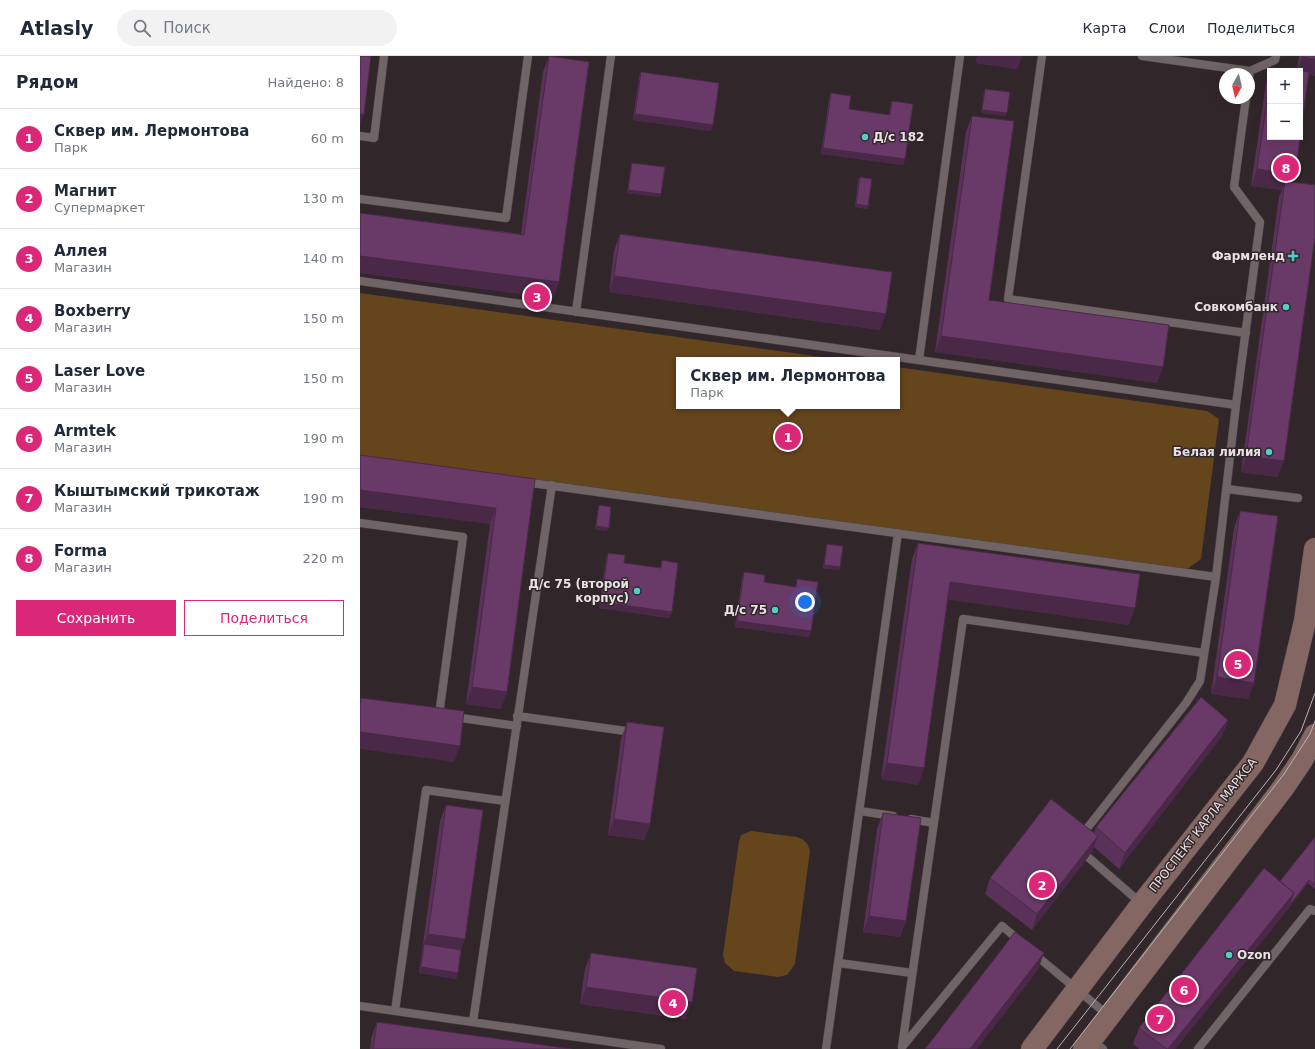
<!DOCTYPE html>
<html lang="ru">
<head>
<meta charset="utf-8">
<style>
  :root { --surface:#fff; --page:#f2f2f3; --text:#1f2937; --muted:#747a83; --line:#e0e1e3; --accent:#db2777 }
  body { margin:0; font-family:"DejaVu Sans",sans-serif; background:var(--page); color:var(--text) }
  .controls { position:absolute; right:12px; top:12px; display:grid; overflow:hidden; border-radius:0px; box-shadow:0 4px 16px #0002 }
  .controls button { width:36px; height:36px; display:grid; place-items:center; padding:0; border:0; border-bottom:1px solid var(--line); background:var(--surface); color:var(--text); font:20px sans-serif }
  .compass { position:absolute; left:859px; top:12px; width:36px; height:36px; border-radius:50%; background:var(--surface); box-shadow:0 4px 16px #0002; rotate:188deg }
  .you { position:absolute; left:445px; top:546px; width:14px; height:14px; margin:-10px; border:3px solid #fff; border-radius:50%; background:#1a73e8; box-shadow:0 0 0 6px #1a73e833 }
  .badge { display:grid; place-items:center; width:26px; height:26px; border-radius:50%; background:var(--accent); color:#fff; font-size:13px; font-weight:700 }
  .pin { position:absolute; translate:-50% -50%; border:2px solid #fff; box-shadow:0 1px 4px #0006 }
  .popup { position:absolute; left:316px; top:301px; width:224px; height:52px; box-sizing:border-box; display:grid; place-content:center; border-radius:0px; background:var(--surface); filter:drop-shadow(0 1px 3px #0005); font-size:13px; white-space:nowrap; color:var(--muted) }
  .popup b { font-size:15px; color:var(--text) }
  .popup::after { content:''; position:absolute; left:50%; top:100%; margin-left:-8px; border:8px solid transparent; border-top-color:var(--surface) }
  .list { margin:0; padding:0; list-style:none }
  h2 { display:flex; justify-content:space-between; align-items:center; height:52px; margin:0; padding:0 16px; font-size:17px }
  h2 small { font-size:13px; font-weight:400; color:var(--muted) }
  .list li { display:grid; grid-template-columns:26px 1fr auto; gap:12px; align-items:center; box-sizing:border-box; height:60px; padding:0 16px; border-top:1px solid var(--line) }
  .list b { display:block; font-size:15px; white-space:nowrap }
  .list p { margin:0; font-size:13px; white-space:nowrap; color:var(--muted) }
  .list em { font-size:13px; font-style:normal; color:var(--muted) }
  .actions { display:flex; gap:8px; padding:12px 16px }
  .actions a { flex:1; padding:9px 0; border:1px solid var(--accent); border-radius:0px; text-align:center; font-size:14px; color:var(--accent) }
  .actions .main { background:var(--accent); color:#fff }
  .icon { flex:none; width:22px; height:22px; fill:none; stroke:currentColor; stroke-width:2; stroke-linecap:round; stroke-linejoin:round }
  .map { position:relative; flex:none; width:955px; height:993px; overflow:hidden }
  header { display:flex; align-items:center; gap:24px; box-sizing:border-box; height:56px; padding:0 20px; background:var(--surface); border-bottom:1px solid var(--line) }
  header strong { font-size:19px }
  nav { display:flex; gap:22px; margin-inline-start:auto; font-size:14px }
  .search { width:280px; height:36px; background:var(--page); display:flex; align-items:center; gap:10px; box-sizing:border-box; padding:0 14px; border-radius:22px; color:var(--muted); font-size:15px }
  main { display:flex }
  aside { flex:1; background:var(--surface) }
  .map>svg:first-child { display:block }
</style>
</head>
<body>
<header>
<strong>Atlasly</strong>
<div class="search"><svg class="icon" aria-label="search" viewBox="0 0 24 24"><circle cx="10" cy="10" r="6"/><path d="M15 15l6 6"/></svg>Поиск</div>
<nav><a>Карта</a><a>Слои</a><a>Поделиться</a></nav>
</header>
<main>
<aside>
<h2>Рядом<small>Найдено: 8</small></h2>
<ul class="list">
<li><span class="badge">1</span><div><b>Сквер им. Лермонтова</b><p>Парк</p></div><em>60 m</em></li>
<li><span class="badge">2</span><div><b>Магнит</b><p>Супермаркет</p></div><em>130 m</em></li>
<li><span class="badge">3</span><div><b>Аллея</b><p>Магазин</p></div><em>140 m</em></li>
<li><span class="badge">4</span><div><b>Boxberry</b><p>Магазин</p></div><em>150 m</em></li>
<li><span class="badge">5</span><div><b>Laser Love</b><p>Магазин</p></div><em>150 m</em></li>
<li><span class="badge">6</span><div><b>Armtek</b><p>Магазин</p></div><em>190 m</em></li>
<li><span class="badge">7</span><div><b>Кыштымский трикотаж</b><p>Магазин</p></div><em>190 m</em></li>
<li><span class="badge">8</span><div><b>Forma</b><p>Магазин</p></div><em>220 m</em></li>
</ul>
<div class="actions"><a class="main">Сохранить</a><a>Поделиться</a></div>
</aside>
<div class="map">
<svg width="955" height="993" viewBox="0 0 955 993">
  <rect width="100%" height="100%" fill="#31272a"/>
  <!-- green -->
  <path fill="#65451c" d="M0,237L484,304H319V350H537V311L847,355L859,363L841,503L826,514L166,422L0,400Z
    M391,775L437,781C445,784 448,787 450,795L435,908L427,919L418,921L374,915L365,907L363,899L379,785L381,779Z"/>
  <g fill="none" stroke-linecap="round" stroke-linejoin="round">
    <defs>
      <path id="lane" d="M682,0L648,243L886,277
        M782,0L890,15
        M889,21L890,15L915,4L916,0
        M0,80L14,82L24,0
        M0,143L146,162L168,0
        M0,225L876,349
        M216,256L251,0
        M559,304L600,0
        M164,426L856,521
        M867,433L938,442
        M0,467L103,481L79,659H83
        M157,660L273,676
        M94,661L157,670
        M500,755L533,760
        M551,763L574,767
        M721,780L826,647L840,625L856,521L876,349L900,166L874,131L886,42
        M721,795L782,848
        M673,897L749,960
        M479,907L552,917
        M0,950L301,993
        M35,955L66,734L145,745
        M113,966L192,429
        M732,985L743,993
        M542,991L603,563L844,597
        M542,991L642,870L660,885
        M466,993L538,477
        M838,993L950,853L955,855"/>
      <path id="secondary" d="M672,993L782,848L893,707L925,649L945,565L955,493
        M724,993L923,732L942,704L955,679"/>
    </defs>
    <!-- lane casing -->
    <use href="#lane" stroke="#4b4244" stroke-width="9"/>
    <!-- secondary casing -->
    <use href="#secondary" stroke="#4b4244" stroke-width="23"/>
    <!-- lane -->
    <use href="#lane" stroke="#706467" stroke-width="8"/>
    <!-- secondary -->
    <use href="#secondary" stroke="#846763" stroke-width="22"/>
    <!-- tram -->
    <path stroke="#bab2b4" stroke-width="1" d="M697,993L916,714L941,675L955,637
      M710,993L924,718L950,678L955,665"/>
  </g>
  <!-- wall -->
  <path fill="#5a3159" d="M189,0L199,226L193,242L0,217V157L161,178L183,16Z
    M617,0H662L657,13L616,7Z
    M939,0H955L949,19L932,126L918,421L881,416L919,141L922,134L891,130L906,27L910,16V81L940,15H910L912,11L937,14Z
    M281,16L351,75L273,64L279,22Z
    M625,33L647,57L646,60L621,57L624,36Z
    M471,37L489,53L529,59L530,51L532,45L545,103L543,109L461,98L469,43Z
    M612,60L629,244L797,327L575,296L606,76Z
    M272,107L301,138L300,141L267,137L271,110Z
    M500,121L508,150L507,153L495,151L498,124Z
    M260,178L520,274L249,236L254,195Z
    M0,399L175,423L141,653L106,648L130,468L0,451Z
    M239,449L247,475L235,473L238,452Z
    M880,455L894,627L888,643L851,638L874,472Z
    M558,487L769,569L588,543L564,712L558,729L521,723L552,503Z
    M467,488L480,511L479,514L463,512L466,491Z
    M248,497L264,507L300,512L302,504L312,556L309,562L239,552L246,503Z
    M384,516L404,526L435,531L437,523L449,581L375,571L382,522Z
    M868,664L862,680L759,813L734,791L732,796L672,874L625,838L630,822L734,777L736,771Z
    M267,666L290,768L284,784L248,779L261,683Z
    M86,749L101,894L96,923L59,917L80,765Z
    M523,757L546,865L540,881L503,876L517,773Z
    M955,781V833L948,827L928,853L815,993H779L773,988L779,972L920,825Z
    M231,897L326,963L220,948L225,913Z
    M17,966L212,993H10L11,982Z"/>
  <!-- shaded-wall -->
  <path fill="#4a2848" d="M618,0H662L657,13L616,7Z
    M942,1L955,3V20L940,18L937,15Z
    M622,54L647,57L646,60L621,57Z
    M0,58H4L0,69Z
    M275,58L353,69L351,75L273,64Z
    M463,92L545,103L543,109L461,98Z
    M897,113L935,119L929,135L925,125L922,134L891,130Z
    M268,134L301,138L300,141L267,137Z
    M496,148L508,150L507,153L495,151Z
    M0,200L199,226L193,242L0,217Z
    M254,220L526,258L520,274L249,236Z
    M581,280L803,311L797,327L575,296Z
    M886,400L924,405L918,421L881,416Z
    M0,434L136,452L130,468L0,451Z
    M236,470L249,472L247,475L235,473Z
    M464,509L480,511L479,514L463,512Z
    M590,526L775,552L769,569L584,543Z
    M241,546L312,556L309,562L239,552Z
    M377,565L451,575L449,581L375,571Z
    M857,621L894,627L888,643L851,638Z
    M112,631L147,636L141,653L106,648Z
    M868,664L862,680L759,813L765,797Z
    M0,676L100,690L94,706L0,693Z
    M527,707L564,712L558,729L521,723Z
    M254,763L290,768L284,784L248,779Z
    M738,780L732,796L672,874L677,858Z
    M949,824L948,827L928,853L815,993H808L934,837Z
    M509,860L546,865L540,881L503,876Z
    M68,878L105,883L99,899L64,888Z
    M684,897L678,914L617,993H610Z
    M61,911L98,917L96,923L59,917Z
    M226,931L332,946L326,963L220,948Z"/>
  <!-- building -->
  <path fill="#693967" stroke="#4a2848" d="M0,0H11L4,58H0Z
    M189,0L229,6L199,226L0,200V157L164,179Z
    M943,0H955V3L942,1Z
    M912,11L949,16L935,119L897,113L910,24V81H940V15H911Z
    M281,16L359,27L353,69L275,58Z
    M625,33L650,36L647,57L622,54Z
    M471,37L491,40L489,53L530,59L532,45L553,48L545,103L463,92Z
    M612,60L654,65L629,244L809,269L803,311L581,280Z
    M272,107L305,111L301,138L268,134Z
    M500,121L512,123L508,150L496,148Z
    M925,125L955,129V181L924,405L886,400Z
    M260,178L532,216L526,258L254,220Z
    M0,399L175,423L147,636L112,631L136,452L0,434Z
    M239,449L251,451L249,472L236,470Z
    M880,455L918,460L894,627L857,621Z
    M558,487L780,518L775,552L590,526L564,712L527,707Z
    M467,488L483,490L480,511L464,509Z
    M248,497L265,499L264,507L301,512L302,504L318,507L312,556L241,546Z
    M384,516L405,519L404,526L436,531L437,523L458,526L451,575L377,565Z
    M841,641L868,664L765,797L736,771Z
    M1,642L104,655L100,690L0,676V648Z
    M267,666L304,671L290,768L254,763Z
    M691,743L738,780L677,858L630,822Z
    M86,749L123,754L105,883L68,878Z
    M523,757L561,762L546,865L509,860Z
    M955,781V829L949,824L929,850L934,837L920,825Z
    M904,812L934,837L808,993H807L779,972Z
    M655,876L684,897L610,993H565Z
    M64,888L101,894L98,917L61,911Z
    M231,897L337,912L332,946L226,931Z
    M17,966L212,993H13Z"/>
  <!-- markers -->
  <g fill="#53cdca" stroke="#31272a" stroke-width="1.5">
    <circle cx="505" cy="81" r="4"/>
    <path d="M931 194h4v4h4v4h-4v4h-4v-4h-4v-4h4z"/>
    <circle cx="926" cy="251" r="4"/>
    <circle cx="909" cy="396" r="4"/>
    <circle cx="277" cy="535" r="4"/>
    <circle cx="415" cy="554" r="4"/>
    <circle cx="869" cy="899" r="4"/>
  </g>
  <g text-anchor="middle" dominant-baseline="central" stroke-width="3" stroke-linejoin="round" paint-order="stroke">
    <!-- poi labels -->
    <g font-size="12" font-weight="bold" fill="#e9e2e4" stroke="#31272a" text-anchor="end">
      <text x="513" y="81" text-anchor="start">Д/с 182</text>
      <text x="925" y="200">Фармленд</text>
      <text x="918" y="251">Совкомбанк</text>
      <text x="901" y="396">Белая лилия</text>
      <text x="269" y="528">Д/с 75 (второй<tspan x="269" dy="14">корпус)</tspan></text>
      <text x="407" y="554">Д/с 75</text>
      <text x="877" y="899" text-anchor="start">Ozon</text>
    </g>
    <!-- street labels -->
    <g font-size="12" fill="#e9e2e4" stroke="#31272a">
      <text transform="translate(843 769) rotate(-52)">ПРОСПЕКТ КАРЛА МАРКСА</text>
    </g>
  </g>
</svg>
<div class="controls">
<button>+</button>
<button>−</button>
</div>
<svg class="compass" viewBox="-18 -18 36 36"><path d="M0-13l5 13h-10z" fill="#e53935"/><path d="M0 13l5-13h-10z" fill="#747a83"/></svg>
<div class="you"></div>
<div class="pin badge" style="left:428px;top:381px">1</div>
<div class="popup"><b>Сквер им. Лермонтова</b>Парк</div>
<div class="pin badge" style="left:682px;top:829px">2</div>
<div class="pin badge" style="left:177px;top:241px">3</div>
<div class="pin badge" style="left:313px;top:947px">4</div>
<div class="pin badge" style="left:878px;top:608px">5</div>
<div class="pin badge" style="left:824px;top:934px">6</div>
<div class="pin badge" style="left:800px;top:963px">7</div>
<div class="pin badge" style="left:926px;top:112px">8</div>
</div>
</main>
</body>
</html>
